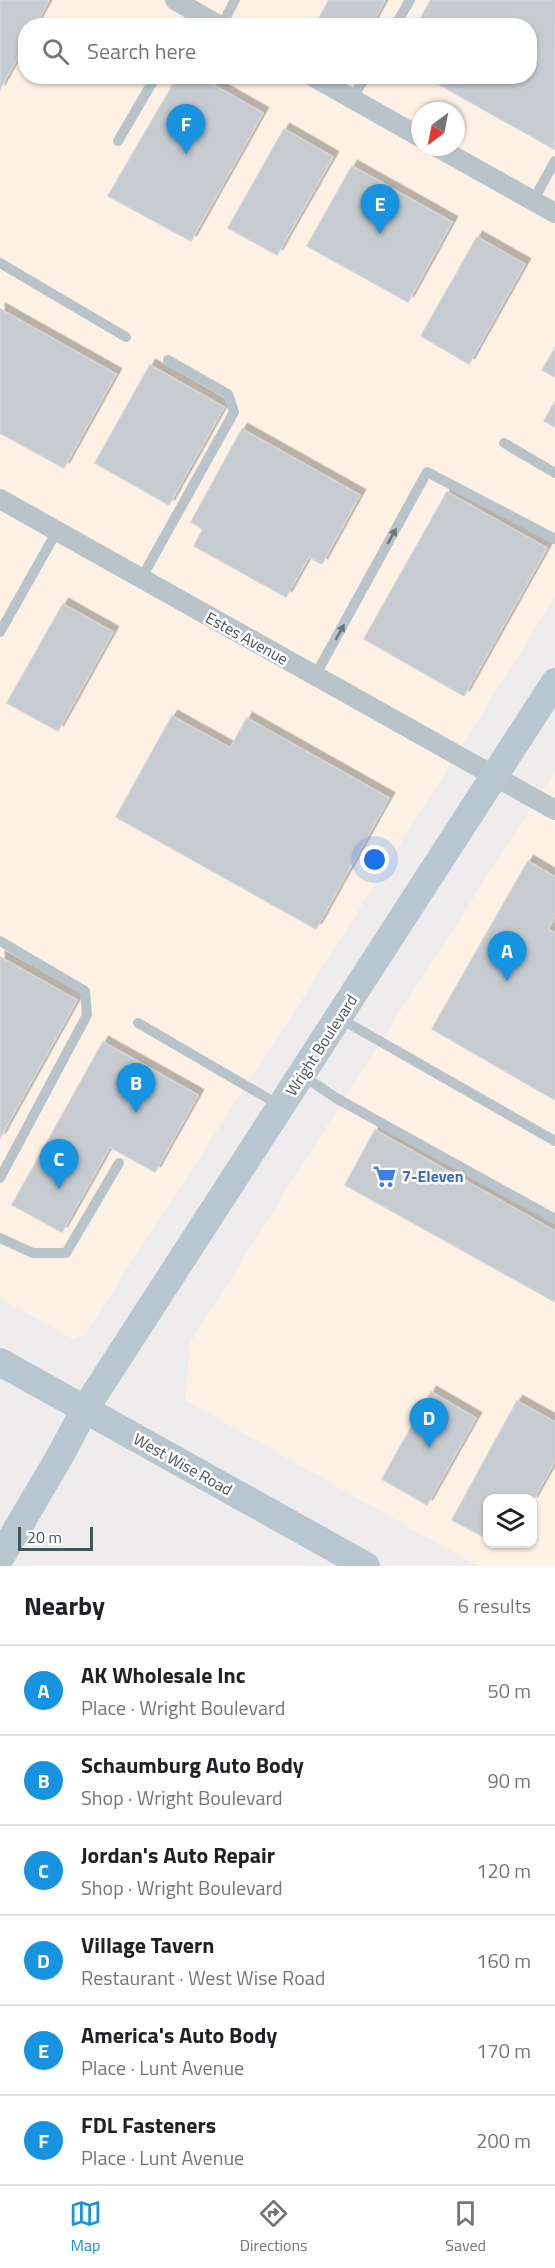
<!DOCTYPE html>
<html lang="en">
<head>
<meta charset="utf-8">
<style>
  :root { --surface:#fff; --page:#f6f6f6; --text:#202124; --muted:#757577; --line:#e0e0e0; --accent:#1793df }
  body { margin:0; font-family:"Titillium Web",sans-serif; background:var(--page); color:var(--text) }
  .controls { position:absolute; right:18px; bottom:18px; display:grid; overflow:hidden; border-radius:12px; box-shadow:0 2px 4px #0004 }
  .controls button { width:54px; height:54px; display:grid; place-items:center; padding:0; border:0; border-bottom:2px solid var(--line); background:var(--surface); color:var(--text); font:30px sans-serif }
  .compass { position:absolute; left:411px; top:102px; width:54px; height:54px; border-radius:50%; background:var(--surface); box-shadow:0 2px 4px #0004; rotate:212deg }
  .scale { position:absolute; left:18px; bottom:15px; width:75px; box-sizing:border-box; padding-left:6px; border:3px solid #45545a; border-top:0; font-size:16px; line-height:21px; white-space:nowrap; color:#45545a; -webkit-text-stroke:4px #fff; paint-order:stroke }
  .you { position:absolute; left:375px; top:860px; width:21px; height:21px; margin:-15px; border:4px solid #fff; border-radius:50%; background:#1a73e8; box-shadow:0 0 0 9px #1a73e833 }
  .badge { display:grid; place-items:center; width:39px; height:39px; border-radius:50%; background:var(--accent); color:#fff; font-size:20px; font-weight:700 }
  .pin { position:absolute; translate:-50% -50px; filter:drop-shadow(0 2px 3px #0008) }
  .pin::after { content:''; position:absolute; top:32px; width:21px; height:18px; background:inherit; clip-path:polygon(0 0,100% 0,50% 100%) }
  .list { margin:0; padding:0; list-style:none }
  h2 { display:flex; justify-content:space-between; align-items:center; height:78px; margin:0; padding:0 24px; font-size:26px }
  h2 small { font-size:20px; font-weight:400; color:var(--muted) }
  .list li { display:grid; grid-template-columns:39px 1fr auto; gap:18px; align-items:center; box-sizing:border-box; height:90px; padding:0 24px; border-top:2px solid var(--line) }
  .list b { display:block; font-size:22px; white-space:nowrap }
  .list p { margin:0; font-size:20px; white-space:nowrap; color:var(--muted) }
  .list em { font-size:20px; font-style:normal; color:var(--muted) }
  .icon { flex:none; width:33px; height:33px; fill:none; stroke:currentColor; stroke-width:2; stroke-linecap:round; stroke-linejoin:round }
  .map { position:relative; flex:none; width:555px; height:1566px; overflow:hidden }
  .search { position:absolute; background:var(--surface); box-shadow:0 2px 4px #0004; left:18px; right:18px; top:18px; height:66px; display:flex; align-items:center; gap:15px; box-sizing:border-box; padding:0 21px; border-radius:24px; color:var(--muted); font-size:22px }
  .sheet { height:618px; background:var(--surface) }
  nav { display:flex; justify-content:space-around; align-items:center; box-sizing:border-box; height:84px; border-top:2px solid var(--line); background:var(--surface); font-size:16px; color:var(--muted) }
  nav a { display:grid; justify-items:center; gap:3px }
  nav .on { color:var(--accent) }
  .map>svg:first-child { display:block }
</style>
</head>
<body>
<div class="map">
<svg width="555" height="1566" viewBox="0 0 555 1566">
  <defs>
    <filter id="shadow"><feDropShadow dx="5.5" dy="-5.5" stdDeviation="0" flood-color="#0004"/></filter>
  </defs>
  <rect width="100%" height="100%" fill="#efeced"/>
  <!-- commercial -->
  <path fill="#fcf1e4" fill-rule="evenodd" d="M0,0H555V597L323,967L85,1334L73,1339L0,1298ZM26,26H530V76H26ZM420,111H456V147H420Z
    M555,771V1566H477L185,1400L190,1343L354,1083ZM488,1498H532V1544H488Z"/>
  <!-- building -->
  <path fill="#c6cbd0" stroke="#d0d4d8" stroke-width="1.5" filter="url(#shadow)" d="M0,0H49L35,26H26V43L0,89Z
    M329,0H385L371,26H333L319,18Z
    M431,0H555L554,149L424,76H530V26H416Z
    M178,76H198L263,113L191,241L108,196Z
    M284,129L333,157L277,255L228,228Z
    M352,166L452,222L408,302L307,246Z
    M477,237L525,264L469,364L421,336Z
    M0,309L116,374L64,468L0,433Z
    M555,348V377L542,370Z
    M150,365L224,407L169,505L95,463Z
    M555,402V427L544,421Z
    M242,429L360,495L322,564L309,557L286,597L194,546L203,529L191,522Z
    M447,492L547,548L464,696L364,639Z
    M63,604L113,632L58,731L7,703Z
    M172,716L230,748L247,718L389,798L316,929L116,817Z
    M528,861L555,877V916L548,929L555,933V1100L432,1029Z
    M0,957L77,1000L0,1138Z
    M103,1042L198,1095L155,1172L110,1147L62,1232L12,1205Z
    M375,1130L555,1231V1302L345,1185Z
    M431,1392L476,1418L427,1505L382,1479Z
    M517,1401L555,1422V1461L532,1502V1498H488V1539L452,1520Z"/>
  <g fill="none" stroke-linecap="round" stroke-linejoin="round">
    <!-- lane -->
    <path stroke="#b8c4ca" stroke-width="10" d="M186,26L195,11
      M221,26L235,0
      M395,26L410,0
      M352,99L366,76
      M118,141L156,76
      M533,201L555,161
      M0,263L126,337
      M504,443L555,473
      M141,579L234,412L228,394L168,360
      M0,632L57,531
      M315,676L427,472L555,539
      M0,941L85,991L87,1015L0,1178
      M339,1018L555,1141
      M138,1023L281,1106
      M302,1075L336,1098L555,1219
      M0,1238L33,1253H66L119,1163"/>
    <!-- street -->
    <path stroke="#b8c4ca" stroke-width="20" d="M175,0L220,26
      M312,76L420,137
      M437,147L555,213
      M0,499L555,810"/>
    <!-- secondary -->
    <path stroke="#b8c7cf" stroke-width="28" d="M0,1362L366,1566
      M0,1558L60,1456L85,1409L555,682"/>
  </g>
  <!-- one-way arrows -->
  <defs><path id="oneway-solid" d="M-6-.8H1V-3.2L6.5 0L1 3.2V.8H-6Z" transform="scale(1.5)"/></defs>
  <g fill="#68767c">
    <use href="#oneway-solid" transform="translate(392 536) rotate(-61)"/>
    <use href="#oneway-solid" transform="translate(340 632) rotate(-61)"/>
  </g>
  <!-- icons -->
  <defs>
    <symbol id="supermarket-bare" viewBox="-9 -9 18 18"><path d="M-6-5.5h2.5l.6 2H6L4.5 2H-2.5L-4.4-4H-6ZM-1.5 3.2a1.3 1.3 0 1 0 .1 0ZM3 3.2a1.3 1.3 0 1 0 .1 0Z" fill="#3f7fe0" stroke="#fff" stroke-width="2.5" paint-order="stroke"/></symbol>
  </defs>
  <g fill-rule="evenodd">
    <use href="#supermarket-bare" x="368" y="1160" width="33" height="33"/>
  </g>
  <g text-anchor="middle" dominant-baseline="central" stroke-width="5" stroke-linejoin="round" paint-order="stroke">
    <!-- street labels -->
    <g font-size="16" fill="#45545a" stroke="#fff">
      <text transform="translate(247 638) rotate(29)">Estes Avenue</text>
      <text transform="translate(321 1045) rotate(-57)">Wright Boulevard</text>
      <text transform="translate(183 1464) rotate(29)">West Wise Road</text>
    </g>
    <!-- shop labels -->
    <g font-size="16" font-weight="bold" fill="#366cbe" stroke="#fff" text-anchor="start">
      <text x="402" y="1176">7-Eleven</text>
    </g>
  </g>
</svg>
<div class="controls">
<button><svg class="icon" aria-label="layers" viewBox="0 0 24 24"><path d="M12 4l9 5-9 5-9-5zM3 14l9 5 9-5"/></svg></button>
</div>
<svg class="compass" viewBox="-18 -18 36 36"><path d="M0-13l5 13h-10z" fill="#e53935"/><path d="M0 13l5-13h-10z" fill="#757577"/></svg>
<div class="scale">20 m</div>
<div class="you"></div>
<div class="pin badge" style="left:507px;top:981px">A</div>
<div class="pin badge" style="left:136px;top:1113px">B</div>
<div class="pin badge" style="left:59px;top:1189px">C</div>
<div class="pin badge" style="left:429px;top:1448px">D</div>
<div class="pin badge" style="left:380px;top:234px">E</div>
<div class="pin badge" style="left:186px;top:154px">F</div>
<div class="search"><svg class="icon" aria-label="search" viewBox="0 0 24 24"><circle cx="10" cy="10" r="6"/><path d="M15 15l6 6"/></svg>Search here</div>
</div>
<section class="sheet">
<h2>Nearby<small>6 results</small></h2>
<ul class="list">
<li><span class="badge">A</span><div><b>AK Wholesale Inc</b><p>Place · Wright Boulevard</p></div><em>50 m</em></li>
<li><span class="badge">B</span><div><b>Schaumburg Auto Body</b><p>Shop · Wright Boulevard</p></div><em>90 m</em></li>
<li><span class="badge">C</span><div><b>Jordan's Auto Repair</b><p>Shop · Wright Boulevard</p></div><em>120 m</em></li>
<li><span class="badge">D</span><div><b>Village Tavern</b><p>Restaurant · West Wise Road</p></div><em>160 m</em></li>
<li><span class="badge">E</span><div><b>America's Auto Body</b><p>Place · Lunt Avenue</p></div><em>170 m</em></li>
<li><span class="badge">F</span><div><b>FDL Fasteners</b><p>Place · Lunt Avenue</p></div><em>200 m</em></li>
</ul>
</section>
<nav>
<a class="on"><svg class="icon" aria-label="map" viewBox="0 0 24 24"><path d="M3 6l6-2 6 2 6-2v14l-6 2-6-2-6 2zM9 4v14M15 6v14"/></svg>Map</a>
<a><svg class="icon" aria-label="directions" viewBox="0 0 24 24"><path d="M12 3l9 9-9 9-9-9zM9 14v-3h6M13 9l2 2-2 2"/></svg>Directions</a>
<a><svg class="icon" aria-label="saved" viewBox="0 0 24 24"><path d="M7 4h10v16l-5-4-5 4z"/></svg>Saved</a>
</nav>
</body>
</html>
